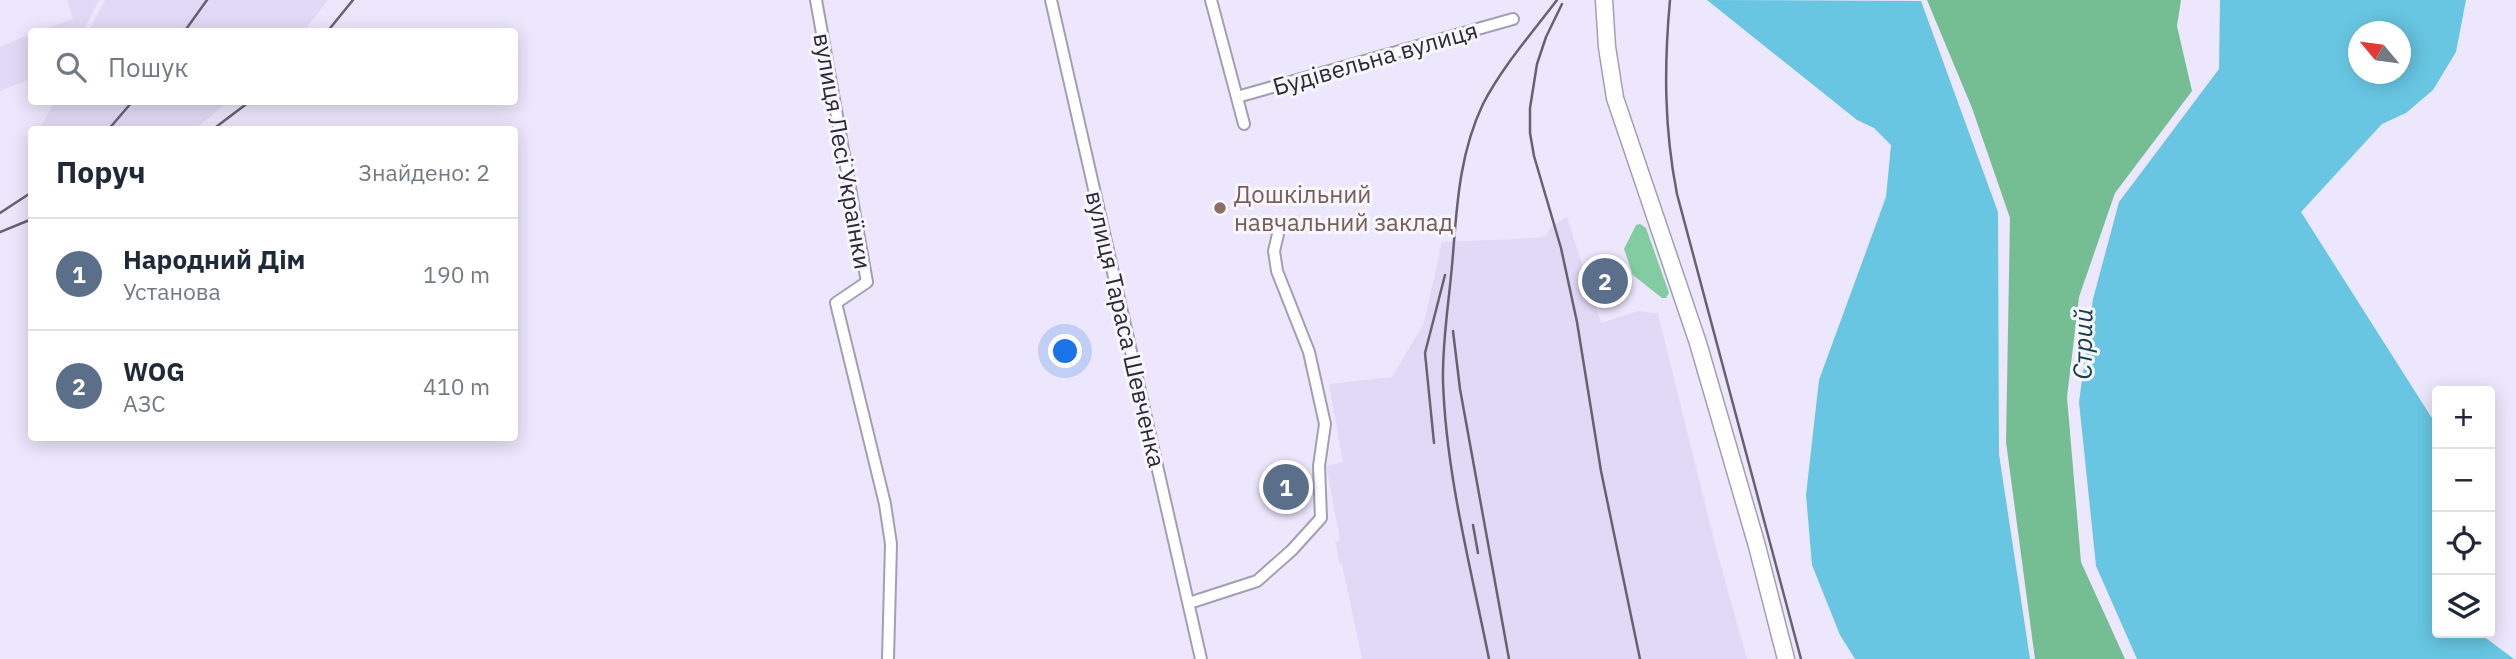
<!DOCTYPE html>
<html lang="uk">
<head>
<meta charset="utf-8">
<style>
  :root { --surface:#fff; --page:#f6f6f7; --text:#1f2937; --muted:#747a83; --line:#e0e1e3; --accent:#267170 }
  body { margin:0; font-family:"IBM Plex Sans",sans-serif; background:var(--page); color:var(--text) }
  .controls { position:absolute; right:21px; bottom:21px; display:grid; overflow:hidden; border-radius:7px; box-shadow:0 4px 18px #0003 }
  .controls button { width:63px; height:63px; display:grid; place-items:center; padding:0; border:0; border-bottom:2px solid var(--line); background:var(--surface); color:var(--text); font:35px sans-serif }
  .compass { position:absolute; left:2348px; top:21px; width:63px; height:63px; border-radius:50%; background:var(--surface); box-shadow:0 4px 18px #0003; rotate:299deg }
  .you { position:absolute; left:1066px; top:352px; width:24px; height:24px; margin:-18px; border:5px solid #fff; border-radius:50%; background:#1a73e8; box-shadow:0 0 0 10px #1a73e833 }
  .badge { display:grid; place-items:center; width:46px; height:46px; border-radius:50%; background:var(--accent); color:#fff; font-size:23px; font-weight:700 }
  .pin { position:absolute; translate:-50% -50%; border:4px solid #fff; box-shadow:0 2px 7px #0006 }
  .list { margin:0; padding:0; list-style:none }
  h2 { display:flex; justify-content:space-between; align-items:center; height:91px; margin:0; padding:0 28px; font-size:30px }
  h2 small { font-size:23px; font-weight:400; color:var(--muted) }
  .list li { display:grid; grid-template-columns:46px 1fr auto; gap:21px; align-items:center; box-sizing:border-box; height:112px; padding:0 28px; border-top:2px solid var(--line) }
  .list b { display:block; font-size:26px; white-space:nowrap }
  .list p { margin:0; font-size:23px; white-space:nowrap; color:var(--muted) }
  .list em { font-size:23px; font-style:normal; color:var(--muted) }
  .icon { flex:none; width:38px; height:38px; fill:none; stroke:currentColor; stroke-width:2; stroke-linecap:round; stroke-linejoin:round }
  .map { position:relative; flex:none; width:2516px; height:659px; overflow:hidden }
  .search { position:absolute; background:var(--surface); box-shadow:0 4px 18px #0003; left:28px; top:28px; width:490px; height:77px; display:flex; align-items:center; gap:18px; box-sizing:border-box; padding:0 24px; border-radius:7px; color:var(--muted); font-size:26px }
  .panel { position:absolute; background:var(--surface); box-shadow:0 4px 18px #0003; left:28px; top:126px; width:490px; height:315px; border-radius:7px }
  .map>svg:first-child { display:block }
</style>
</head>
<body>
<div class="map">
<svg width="2516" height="659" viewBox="0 0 2516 659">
  <rect width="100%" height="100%" fill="#ece7fc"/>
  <!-- built -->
  <path fill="#e1daf6" d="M67,0H99L83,31H39L73,19Z
    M105,0H328L304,31H89Z
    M31,34V79L0,91V47Z
    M54,102H228L195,129H40Z
    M1567,217L1601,323L1638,311L1658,314L1716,548L1747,659H1362L1342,564H1340L1335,542L1340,540L1326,466L1343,462L1329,384L1392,377L1424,323L1442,242L1537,238L1546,236L1551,226Z"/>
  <!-- green -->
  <path fill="#83cca1" d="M1640,224L1646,228L1669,293L1666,298H1662L1633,275L1624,249L1636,225Z"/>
  <!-- forest -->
  <path fill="#75be93" d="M1927,0H2181L2177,26L2192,91L2115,193L2079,297L2067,397L2081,562L2125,659H2035L2006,442L2010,218L1972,108Z"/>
  <!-- water -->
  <path fill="#68c6e2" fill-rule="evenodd" d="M1707,0L1921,1L1998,212L1999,454L2030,659H1855L1840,635L1812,565L1806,495L1819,380L1886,197L1891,145L1874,128L1857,120Z
    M2220,0H2466L2456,52L2433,90L2406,113L2382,124L2301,212L2437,426V633H2479L2514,659H2137L2096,566L2079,402L2093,299L2119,202L2219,69ZM2358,32H2400V74H2358Z"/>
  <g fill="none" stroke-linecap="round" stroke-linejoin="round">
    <defs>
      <path id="minor" d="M816,0L867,282L836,303L885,504L891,544L888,659
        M1051,0L1201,659
        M1211,0L1244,124
        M1237,97L1513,19
        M1189,603L1257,581L1292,550L1321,518L1319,466L1325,424L1309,352L1277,271L1274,251L1278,234"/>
      <path id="highway" d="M1604,0L1607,47L1615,98L1698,343L1757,546L1786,659"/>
    </defs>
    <!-- minor casing -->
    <use href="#minor" stroke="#a39fb2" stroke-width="14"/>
    <!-- highway casing -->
    <use href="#highway" stroke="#a39fb2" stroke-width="19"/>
    <!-- minor -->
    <use href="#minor" stroke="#fff" stroke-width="10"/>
    <!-- highway -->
    <use href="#highway" stroke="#fff" stroke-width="16"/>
    <!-- rail -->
    <path stroke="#66636f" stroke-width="2.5" d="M1670,0C1664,66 1664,128 1677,194L1801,659
      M1562,4L1546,37L1537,64L1530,108V133L1534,156L1561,248L1577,322L1601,471L1640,659
      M184,32L207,0
      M327,32L353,0
      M108,130L132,102
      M212,130L249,102
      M0,213L32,192
      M0,232L32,219
      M1453,331L1460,389L1509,659
      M1434,443L1425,353L1445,275
      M1473,525L1478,553
      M1489,659C1471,568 1446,475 1443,381C1442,339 1450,296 1453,254C1457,203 1460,152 1483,104C1502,67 1532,33 1557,0"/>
  </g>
  <!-- markers -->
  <circle fill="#8d6e63" stroke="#f8f6ff" stroke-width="2.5" cx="1220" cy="208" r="7"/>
  <g text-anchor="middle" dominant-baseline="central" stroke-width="6" stroke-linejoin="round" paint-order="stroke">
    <!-- street labels -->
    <g font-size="24" fill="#2c2a32" stroke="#f8f6ff">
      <text transform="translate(1375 58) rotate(-16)">Будівельна вулиця</text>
      <text transform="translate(843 151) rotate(80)">вулиця Лесі Українки</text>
      <text transform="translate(1126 329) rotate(77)">вулиця Тараса Шевченка</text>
    </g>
    <!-- education labels -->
    <g font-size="24" fill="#785e54" stroke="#f8f6ff" text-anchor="start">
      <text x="1234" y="194">Дошкільний<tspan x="1234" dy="28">навчальний заклад</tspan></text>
    </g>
    <!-- water labels -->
    <g font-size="26" font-style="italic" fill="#15404c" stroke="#f8f6ff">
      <text transform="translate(2082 344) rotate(-89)">Стрий</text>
    </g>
  </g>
</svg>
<div class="controls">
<button>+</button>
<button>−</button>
<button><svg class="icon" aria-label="locate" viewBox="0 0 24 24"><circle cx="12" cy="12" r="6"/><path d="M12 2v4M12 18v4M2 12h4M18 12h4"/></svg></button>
<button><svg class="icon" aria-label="layers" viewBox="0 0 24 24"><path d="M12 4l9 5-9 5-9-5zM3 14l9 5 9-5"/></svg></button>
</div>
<svg class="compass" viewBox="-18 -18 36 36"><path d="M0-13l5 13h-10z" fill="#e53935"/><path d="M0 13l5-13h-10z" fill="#747a83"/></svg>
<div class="you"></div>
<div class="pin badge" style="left:1286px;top:487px;background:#5c6f8a">1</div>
<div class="pin badge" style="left:1605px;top:281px;background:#5c6f8a">2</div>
<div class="search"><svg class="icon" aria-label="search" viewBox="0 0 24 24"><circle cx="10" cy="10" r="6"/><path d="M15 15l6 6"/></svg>Пошук</div>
<section class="panel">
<h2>Поруч<small>Знайдено: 2</small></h2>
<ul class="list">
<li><span class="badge" style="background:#5c6f8a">1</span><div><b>Народний Дім</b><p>Установа</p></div><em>190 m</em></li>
<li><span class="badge" style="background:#5c6f8a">2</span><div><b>WOG</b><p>АЗС</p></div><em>410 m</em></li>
</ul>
</section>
</div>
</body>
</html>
